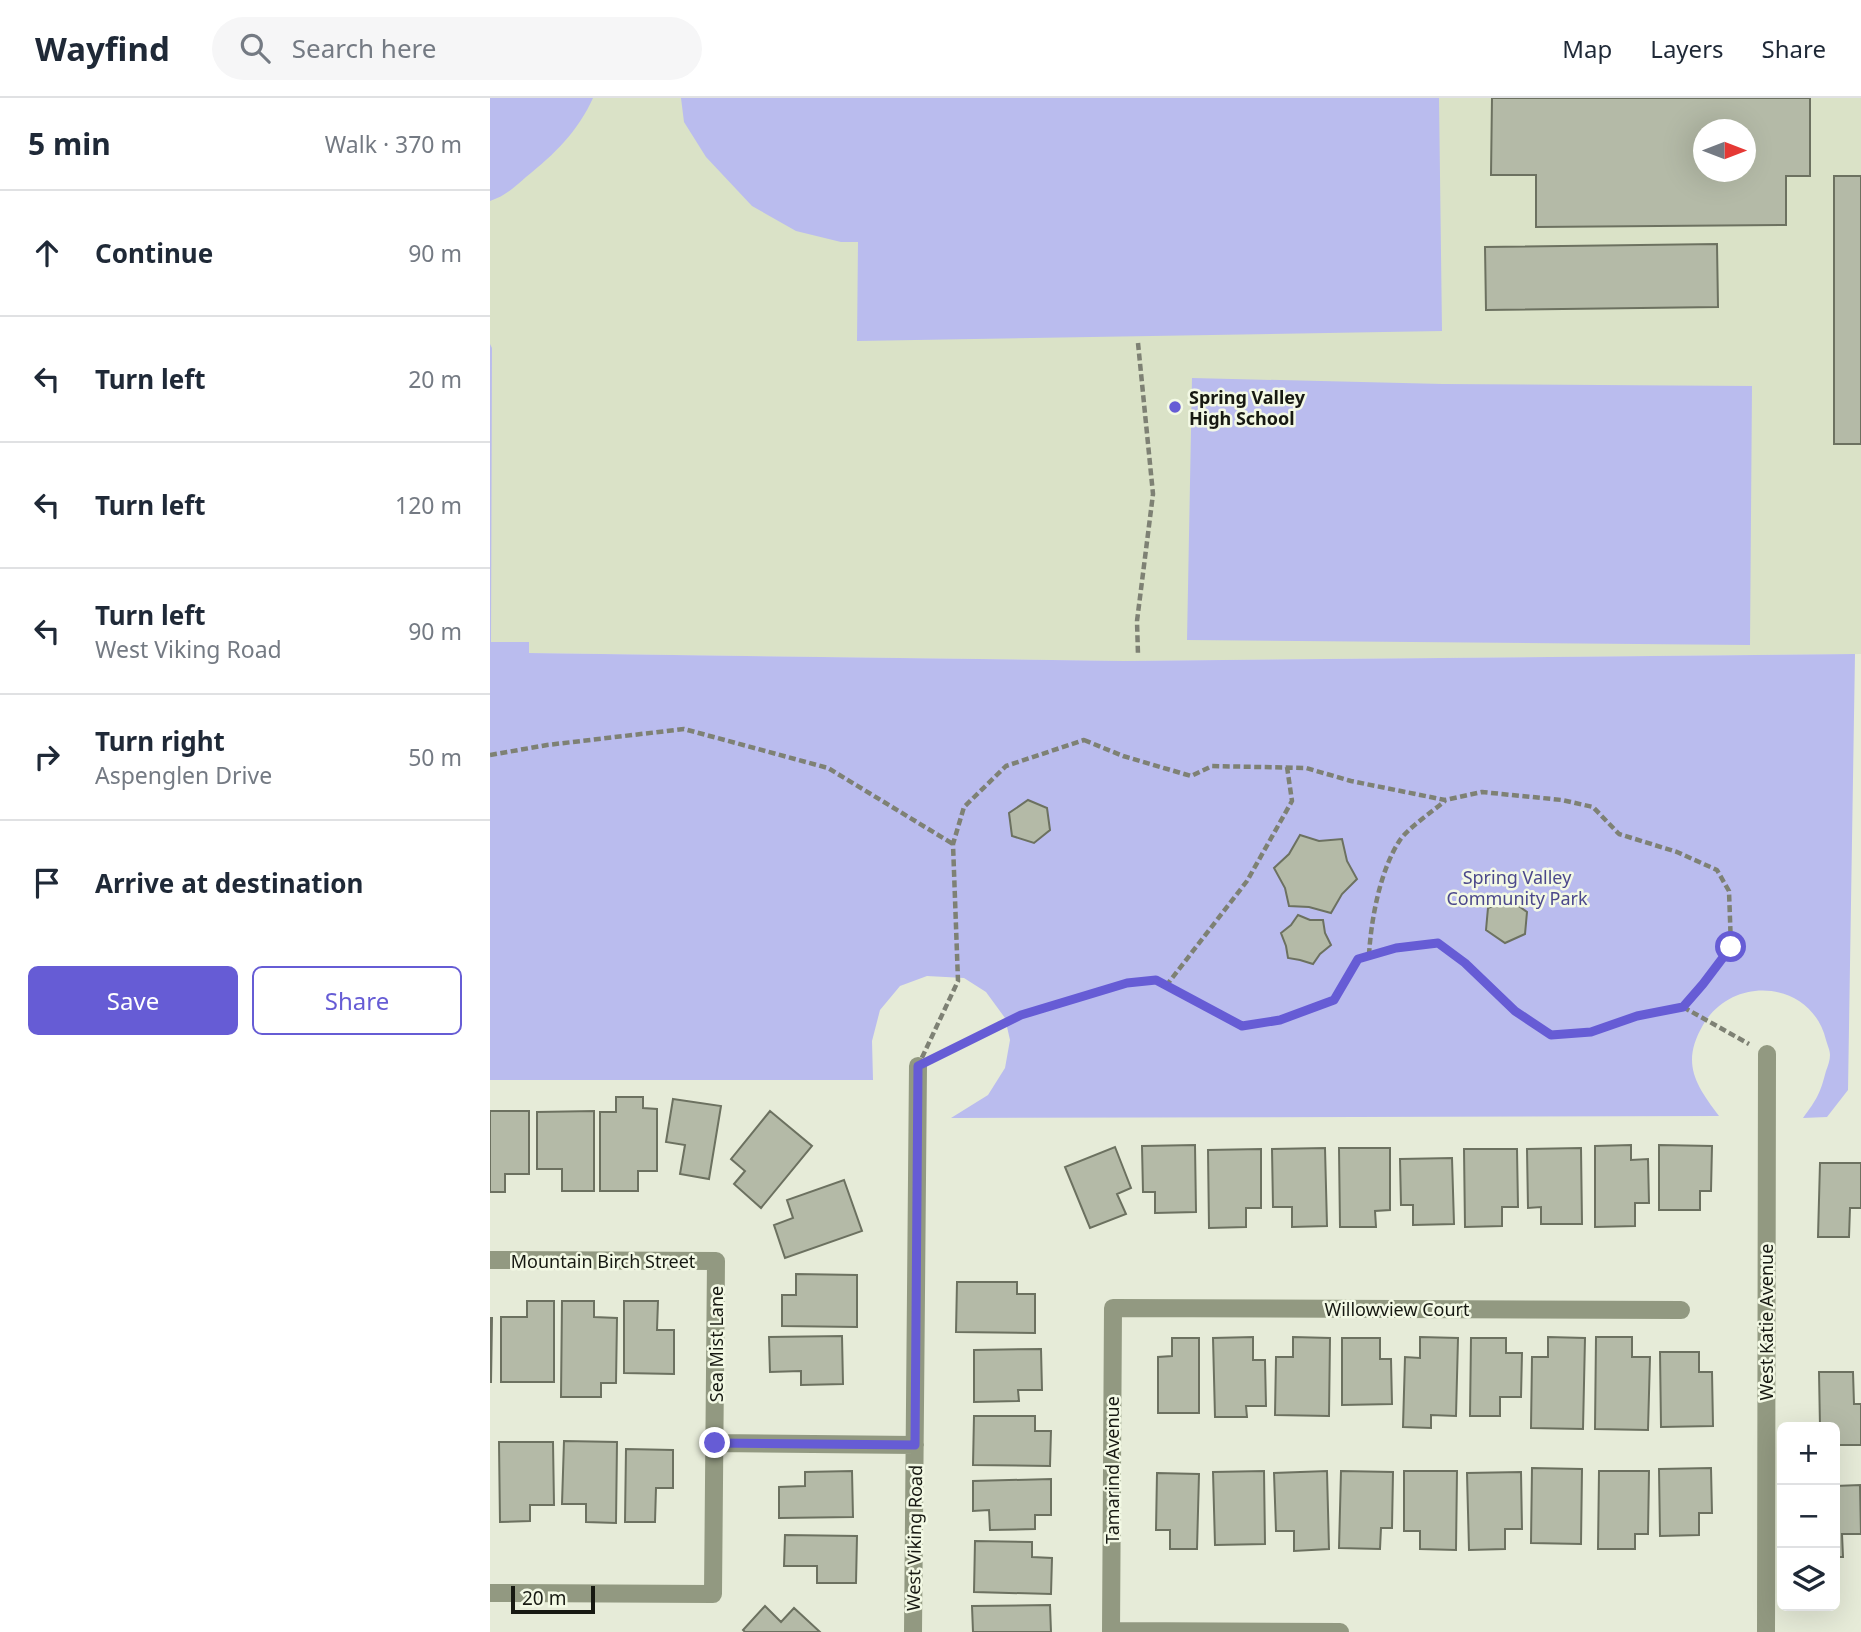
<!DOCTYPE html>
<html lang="en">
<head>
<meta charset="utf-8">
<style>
  :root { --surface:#fff; --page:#f6f6f7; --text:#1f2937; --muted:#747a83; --line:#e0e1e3; --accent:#665cd5 }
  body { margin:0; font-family:"Noto Sans",sans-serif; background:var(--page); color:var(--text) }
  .controls { position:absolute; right:21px; bottom:21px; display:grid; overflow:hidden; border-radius:10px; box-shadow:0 7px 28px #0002 }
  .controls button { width:63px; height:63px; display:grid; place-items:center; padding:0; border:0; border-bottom:2px solid var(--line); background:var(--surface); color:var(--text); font:35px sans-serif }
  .compass { position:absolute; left:1203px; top:21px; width:63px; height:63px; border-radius:50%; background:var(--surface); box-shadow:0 7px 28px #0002; rotate:90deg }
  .scale { position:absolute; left:21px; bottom:18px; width:84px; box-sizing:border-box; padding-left:7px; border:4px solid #171912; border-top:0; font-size:19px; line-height:24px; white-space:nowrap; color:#171912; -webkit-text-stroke:5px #f3f9e5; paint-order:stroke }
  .stop { position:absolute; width:21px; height:21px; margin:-16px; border:5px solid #665cd5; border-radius:50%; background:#fff }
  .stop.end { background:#665cd5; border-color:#fff; box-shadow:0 2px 7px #0008 }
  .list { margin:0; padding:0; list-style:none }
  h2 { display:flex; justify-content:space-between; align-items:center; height:91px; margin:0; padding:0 28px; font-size:30px }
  h2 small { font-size:23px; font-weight:400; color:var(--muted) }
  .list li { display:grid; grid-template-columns:46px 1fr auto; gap:21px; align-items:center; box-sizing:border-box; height:126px; padding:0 28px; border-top:2px solid var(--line) }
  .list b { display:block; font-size:26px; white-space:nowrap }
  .list p { margin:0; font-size:23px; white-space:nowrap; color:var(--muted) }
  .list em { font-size:23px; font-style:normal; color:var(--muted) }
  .actions { display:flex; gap:14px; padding:21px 28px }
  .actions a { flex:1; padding:16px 0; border:2px solid var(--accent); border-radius:10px; text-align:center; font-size:24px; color:var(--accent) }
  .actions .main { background:var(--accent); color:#fff }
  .icon { flex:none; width:38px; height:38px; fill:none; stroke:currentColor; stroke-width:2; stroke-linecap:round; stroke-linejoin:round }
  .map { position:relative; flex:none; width:1371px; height:1534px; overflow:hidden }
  header { display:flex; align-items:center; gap:42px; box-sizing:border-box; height:98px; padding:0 35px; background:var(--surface); border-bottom:2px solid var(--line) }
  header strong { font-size:33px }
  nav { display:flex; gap:38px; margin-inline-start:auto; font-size:24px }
  .search { width:490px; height:63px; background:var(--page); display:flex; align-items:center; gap:18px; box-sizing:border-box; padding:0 24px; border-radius:38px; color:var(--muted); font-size:26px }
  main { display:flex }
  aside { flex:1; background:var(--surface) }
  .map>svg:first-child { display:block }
</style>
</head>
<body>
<header>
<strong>Wayfind</strong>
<div class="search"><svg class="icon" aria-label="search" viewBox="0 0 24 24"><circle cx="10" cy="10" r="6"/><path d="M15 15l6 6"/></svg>Search here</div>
<nav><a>Map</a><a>Layers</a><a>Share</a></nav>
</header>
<main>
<aside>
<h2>5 min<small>Walk · 370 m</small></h2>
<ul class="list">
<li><svg class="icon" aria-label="ahead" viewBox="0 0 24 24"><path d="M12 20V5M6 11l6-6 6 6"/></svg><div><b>Continue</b></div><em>90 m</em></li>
<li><svg class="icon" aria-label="left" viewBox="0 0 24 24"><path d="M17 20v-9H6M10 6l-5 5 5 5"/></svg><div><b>Turn left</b></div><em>20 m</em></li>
<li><svg class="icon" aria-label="left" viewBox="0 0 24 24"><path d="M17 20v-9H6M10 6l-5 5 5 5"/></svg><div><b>Turn left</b></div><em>120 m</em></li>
<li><svg class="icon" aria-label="left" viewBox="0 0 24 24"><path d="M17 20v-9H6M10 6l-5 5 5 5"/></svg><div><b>Turn left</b><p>West Viking Road</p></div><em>90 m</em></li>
<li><svg class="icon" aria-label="right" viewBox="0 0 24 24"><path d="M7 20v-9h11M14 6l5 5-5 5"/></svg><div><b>Turn right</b><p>Aspenglen Drive</p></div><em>50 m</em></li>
<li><svg class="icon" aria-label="arrive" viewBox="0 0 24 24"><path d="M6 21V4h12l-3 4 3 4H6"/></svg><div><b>Arrive at destination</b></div></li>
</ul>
<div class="actions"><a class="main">Save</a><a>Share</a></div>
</aside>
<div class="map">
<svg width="1371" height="1534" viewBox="0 0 1371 1534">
  <rect width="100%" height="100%" fill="#e6ebd8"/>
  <!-- built -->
  <path fill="#dae2c7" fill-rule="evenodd" d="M0,0H1371V556L634,563L39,555V544H0ZM1213,32H1255V74H1213Z"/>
  <!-- green -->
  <path fill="#babcee" d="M0,0H103C88,33 65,56 36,79C25,89 15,98 0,103Z
    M191,0H949L952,233L367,243L368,144H351L306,133L262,108L216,59L194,24Z
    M0,246L2,250L1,544H39V555L634,563L1365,556L1358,992L1337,1019L1313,1020C1327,1001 1330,996 1336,973C1338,968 1340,962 1340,957C1340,952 1337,946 1336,942C1322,883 1243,875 1213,927C1191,965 1205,986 1229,1018L461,1020L498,997L515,970L520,942L515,920L496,894L474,880L437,878L410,888L390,912L382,943L383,982H0Z
    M702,280L953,286L1262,288L1260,547L697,542Z"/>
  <!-- building -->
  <path fill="#b4baa7" stroke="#6c7160" stroke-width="2" fill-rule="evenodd" d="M1002,0H1320V78H1296V127L1046,129V77H1001ZM1213,32H1255V74H1213Z
    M1344,78H1371V346H1344Z
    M1227,146L1228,209L996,212L995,149Z
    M538,702L557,710L560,732L544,745L522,738L519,715Z
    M810,737L829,743L852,741L857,763L867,781L852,796L841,815L819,809L799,808L795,790L784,770L799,756Z
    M1019,801L1037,814L1035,836L1015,845L996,832L998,810Z
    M808,817L820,822H833L835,835L841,847L830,856L823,866L810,862L798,860L796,848L791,835L801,827Z
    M126,999H153V1010L167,1011V1073H148V1093H110V1014H126Z
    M183,1001L231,1008L219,1081L190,1076L195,1047L176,1044Z
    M0,1013H39V1076H15V1094H0Z
    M104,1013V1093H72V1071H47V1014Z
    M280,1013L322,1048L271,1110L244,1086L255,1073L241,1061Z
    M705,1047L706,1114L665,1115V1094H653L652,1048Z
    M1141,1047V1062L1158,1061L1159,1105H1145V1128L1105,1129V1048Z
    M1169,1047L1222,1048L1221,1093H1210V1112H1169Z
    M625,1049L641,1090L627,1096L636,1116L600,1130L575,1069Z
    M835,1050L837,1128L802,1129V1109H783L782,1051Z
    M849,1050H900V1112L885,1113L886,1129H850Z
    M1091,1050L1092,1126H1051V1109L1038,1110L1037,1051Z
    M771,1051V1110H756V1129L719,1130L718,1052Z
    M974,1051H1027L1028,1109H1012V1128L975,1129Z
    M962,1060L964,1126L923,1127V1107H911L910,1061Z
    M1330,1065H1371V1110H1360L1359,1139H1328Z
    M354,1082L372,1133L295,1160L284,1127L303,1120L297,1102Z
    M306,1176L367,1177V1229L292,1228V1197H306Z
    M467,1184H527V1196H545V1235L466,1234Z
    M37,1203H64V1284H11V1219H37Z
    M72,1203H104V1219L127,1220L126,1285H111V1299H71Z
    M134,1203H168L167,1232H184V1276L134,1275Z
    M0,1220H2L1,1284H0Z
    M352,1238L353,1286L311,1287V1273L280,1274L279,1239Z
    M763,1239V1262H775L776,1308H756L757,1319H725L723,1240Z
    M803,1239L840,1240L839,1318L785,1317L786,1259H803Z
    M930,1239L968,1240L966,1318L941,1317V1330L913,1329L915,1259L930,1260Z
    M1058,1239L1095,1240L1093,1331L1041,1330L1042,1259H1058Z
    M1106,1239H1142V1259H1160L1158,1332L1105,1331Z
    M682,1240H709V1315H668V1259L682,1258Z
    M852,1240H890V1261H901L902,1306L852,1307Z
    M981,1240H1016V1255H1032L1031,1299H1010V1318H980Z
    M551,1251L552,1292H528L529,1303L484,1304V1252Z
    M1170,1254H1209V1274H1222L1223,1328L1171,1329Z
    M1329,1274H1363L1364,1306H1371V1347H1345V1329H1330Z
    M484,1318H545V1333H561L560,1368L483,1367Z
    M74,1343L127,1344L126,1425L96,1424V1406H72Z
    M9,1344H63L64,1407H40V1423L10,1424Z
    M136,1351L183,1352V1390H166L165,1424H135Z
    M1042,1370L1092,1371L1091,1446L1041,1445Z
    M1221,1370L1222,1415H1209V1437L1170,1438L1169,1371Z
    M362,1373L363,1419L289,1420V1389L315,1388V1374Z
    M774,1373L775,1446L725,1447L723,1374Z
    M837,1373L839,1451L804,1453V1433H786L784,1375Z
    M851,1373L903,1374L902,1430H891L890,1451L849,1450Z
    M914,1373H967L966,1452L930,1451V1433H914Z
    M1109,1373H1159L1158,1436H1145V1451H1108Z
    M1031,1374L1032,1431H1015V1451L979,1452L977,1375Z
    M667,1375L709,1376L707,1451H680V1432H666Z
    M561,1381V1417H545V1431L500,1432L499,1412L483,1413V1383Z
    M1370,1387L1371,1436H1352L1353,1459H1345V1388Z
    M295,1437L367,1438L366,1485H327V1468H294Z
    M485,1443L542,1444V1459L562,1460L561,1496L484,1494Z
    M560,1507L561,1534H483L482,1508Z
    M275,1508L291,1524L304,1510L330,1534H255L253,1532Z"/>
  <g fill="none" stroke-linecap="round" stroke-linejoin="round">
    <!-- path -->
    <path stroke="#7e8174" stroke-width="4.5" stroke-dasharray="7 3.5" stroke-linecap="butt" d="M648,245L663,396L647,523L648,557
      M594,642L633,658L701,678L722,668L816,670L861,683L955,702L992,694L1072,702L1103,709L1129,736L1187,754L1227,772L1239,793L1241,849L1213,886L1193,909L1147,918L1101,934L1061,937L1025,913L975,865L948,845L906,850L868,861L844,902L791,922L752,927L666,882L637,885L531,917L428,968L468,883L463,746L474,709L516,668Z
      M0,657L57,647L194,631L338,670L463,746
      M879,857C881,822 890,772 910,742C918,730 943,713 955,703
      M676,888L757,783L802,703L797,669
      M1193,909L1259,946"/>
    <!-- minor -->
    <path stroke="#929981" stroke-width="18" d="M0,1162L226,1163L223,1496L0,1495
      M225,1345L425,1347
      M621,1533L850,1534
      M423,1534L428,968
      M621,1534L623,1210L1191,1212
      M1276,1534L1277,956"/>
  </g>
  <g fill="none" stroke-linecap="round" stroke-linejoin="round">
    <!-- route -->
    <path stroke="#665cd5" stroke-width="9" d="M225,1345L425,1347L428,968L531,917L637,885L666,882L752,928L790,922L844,902L868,861L906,850L948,845L975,865L1025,913L1061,937L1101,934L1147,918L1193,909L1213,886L1241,849"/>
  </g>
  <!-- markers -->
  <circle fill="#665cd5" stroke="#f3f9e5" stroke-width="2.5" cx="685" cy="309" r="7"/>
  <g text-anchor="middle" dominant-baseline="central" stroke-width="5" stroke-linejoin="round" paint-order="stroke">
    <!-- poi labels -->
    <g font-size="18" font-weight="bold" fill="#171912" stroke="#f3f9e5" text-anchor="start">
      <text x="699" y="299">Spring Valley<tspan x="699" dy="21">High School</tspan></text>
    </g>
    <!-- park labels -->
    <g font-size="18" fill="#4b488b" stroke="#f3f9e5">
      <text x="1027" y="779">Spring Valley<tspan x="1027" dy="21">Community Park</tspan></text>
    </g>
    <!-- street labels -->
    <g font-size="18" fill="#171912" stroke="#f3f9e5">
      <text x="113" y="1163">Mountain Birch Street</text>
      <text x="907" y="1211">Willowview Court</text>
      <text transform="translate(1276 1224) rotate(-90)">West Katie Avenue</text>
      <text transform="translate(226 1246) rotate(-90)">Sea Mist Lane</text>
      <text transform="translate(622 1372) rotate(-90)">Tamarind Avenue</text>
      <text transform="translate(424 1440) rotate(-89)">West Viking Road</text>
    </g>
  </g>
</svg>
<div class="controls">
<button>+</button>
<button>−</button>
<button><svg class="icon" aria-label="layers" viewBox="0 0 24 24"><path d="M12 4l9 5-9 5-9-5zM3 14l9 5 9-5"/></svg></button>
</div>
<svg class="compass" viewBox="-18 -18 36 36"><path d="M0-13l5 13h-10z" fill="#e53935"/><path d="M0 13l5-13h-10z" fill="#747a83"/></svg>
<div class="scale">20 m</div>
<div class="stop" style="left:1241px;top:849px"></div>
<div class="stop end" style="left:225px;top:1345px"></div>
</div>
</main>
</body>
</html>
